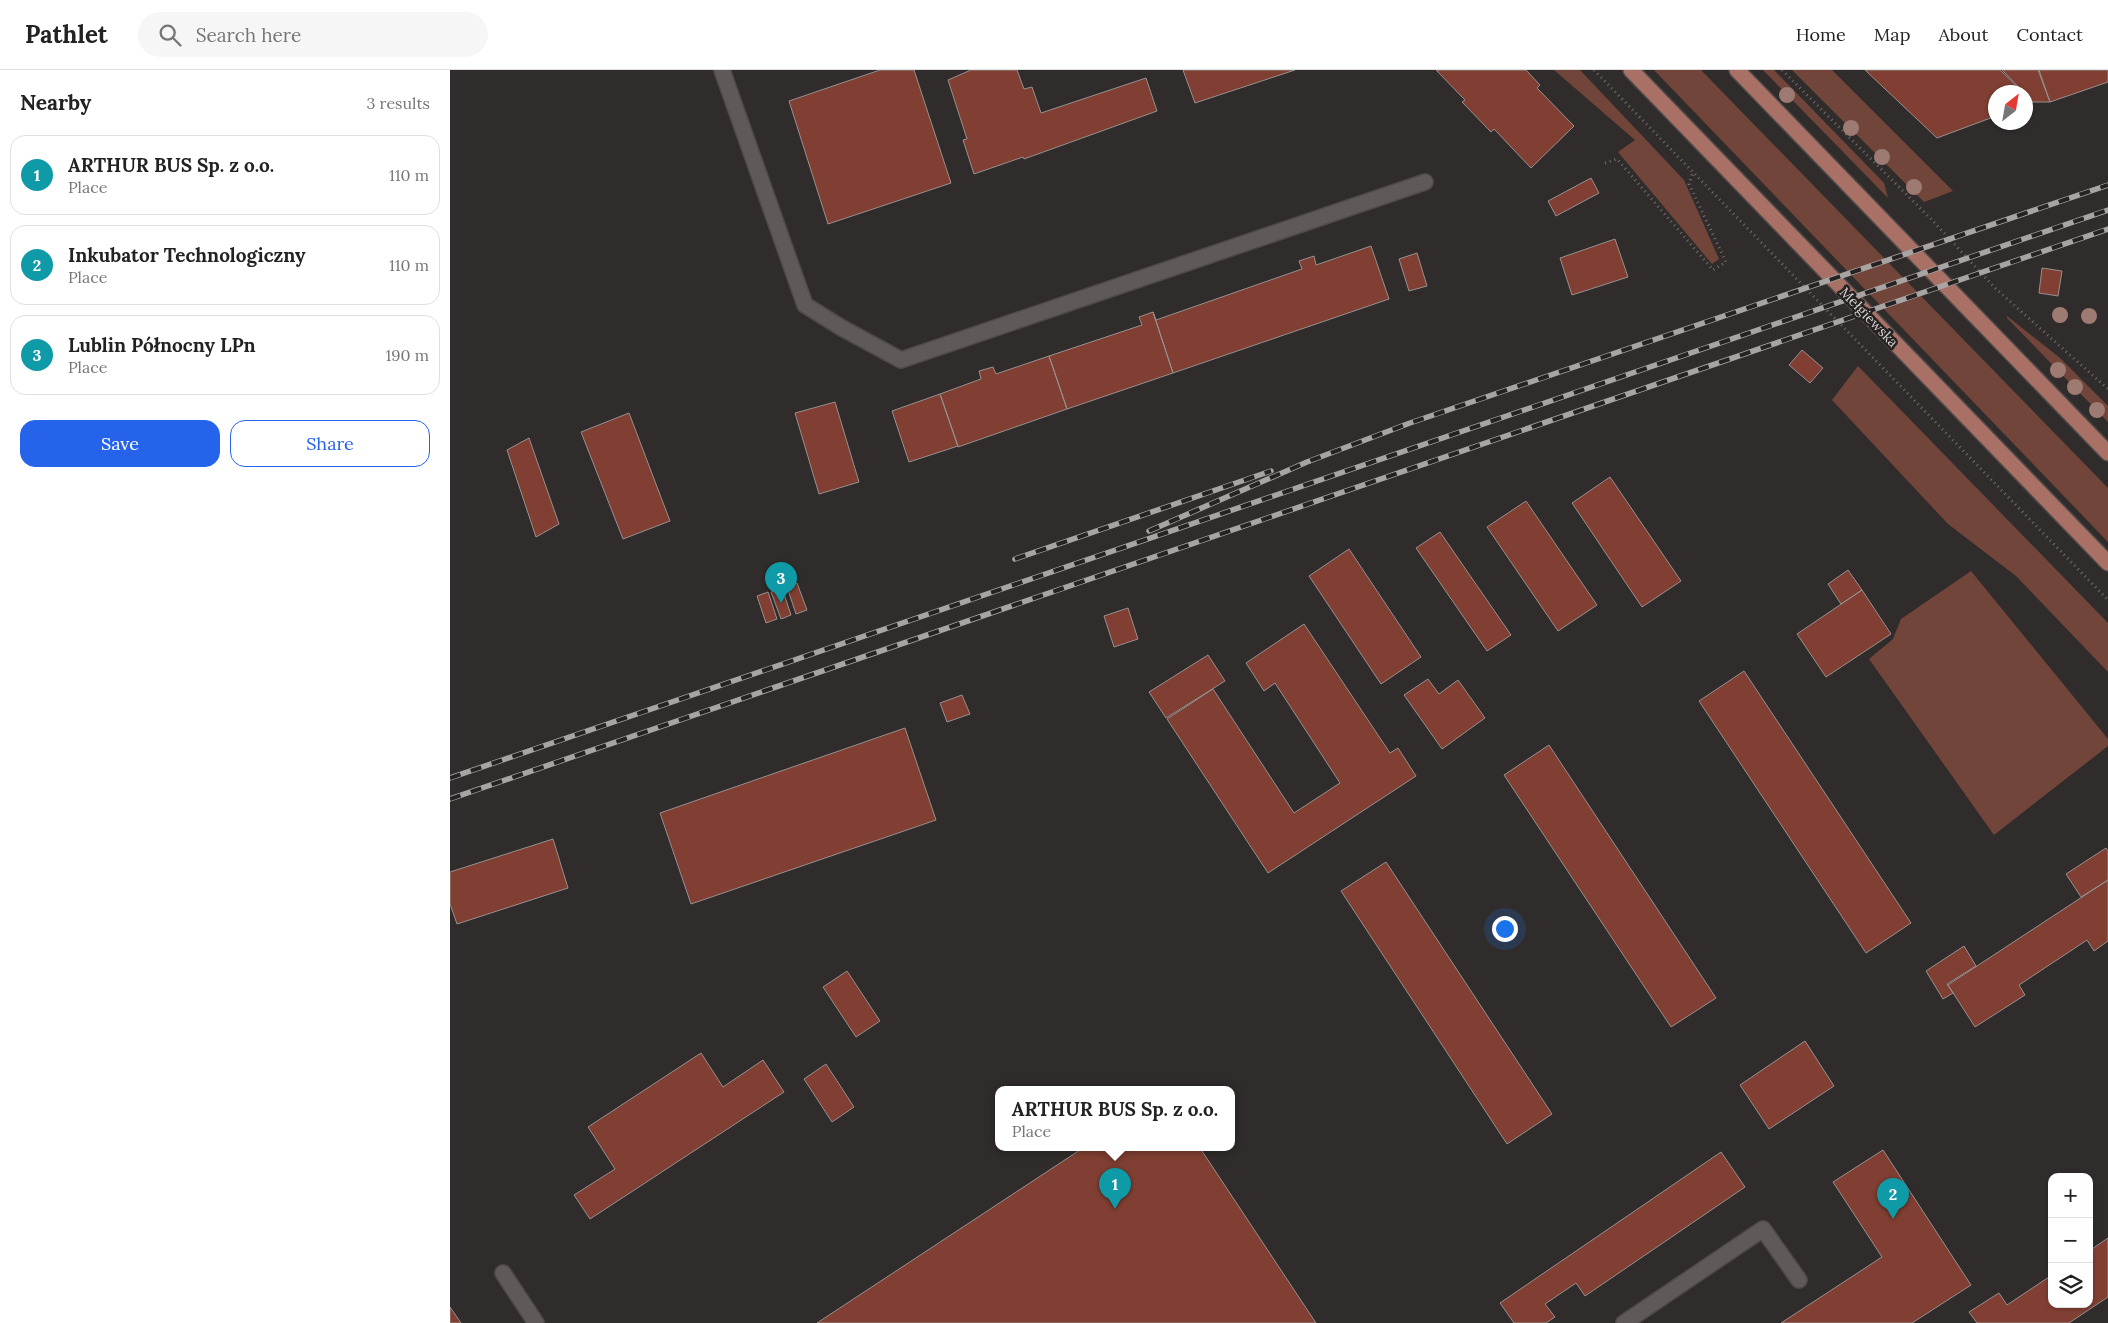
<!DOCTYPE html>
<html lang="en">
<head>
<meta charset="utf-8">
<style>
  :root { --surface:#fff; --page:#f6f6f6; --text:#222; --muted:#767676; --line:#e0e0e0; --accent:#2563eb }
  body { margin:0; font-family:Lora,serif; background:var(--page); color:var(--text) }
  .controls { position:absolute; right:15px; bottom:15px; display:grid; overflow:hidden; border-radius:10px; box-shadow:0 1px 4px #0004 }
  .controls button { width:45px; height:45px; display:grid; place-items:center; padding:0; border:0; border-bottom:1px solid var(--line); background:var(--surface); color:var(--text); font:25px sans-serif }
  .compass { position:absolute; left:1538px; top:15px; width:45px; height:45px; border-radius:50%; background:var(--surface); box-shadow:0 1px 4px #0004; rotate:31deg }
  .you { position:absolute; left:1054px; top:858px; width:18px; height:18px; margin:-12px; border:4px solid #fff; border-radius:50%; background:#1a73e8; box-shadow:0 0 0 8px #1a73e833 }
  .badge { display:grid; place-items:center; width:32px; height:32px; border-radius:50%; background:var(--accent); color:#fff; font-size:16px; font-weight:700 }
  .pin { position:absolute; translate:-50% -41px; filter:drop-shadow(0 1px 2px #0008) }
  .pin::after { content:''; position:absolute; top:26px; width:18px; height:15px; background:inherit; clip-path:polygon(0 0,100% 0,50% 100%) }
  .popup { position:absolute; left:545px; top:1016px; width:240px; height:65px; box-sizing:border-box; display:grid; place-content:center; border-radius:10px; background:var(--surface); filter:drop-shadow(0 1px 4px #0005); font-size:16px; white-space:nowrap; color:var(--muted) }
  .popup b { font-size:19px; color:var(--text) }
  .popup::after { content:''; position:absolute; left:50%; top:100%; margin-left:-10px; border:10px solid transparent; border-top-color:var(--surface) }
  .list { margin:0; padding:0; list-style:none }
  h2 { display:flex; justify-content:space-between; align-items:center; height:65px; margin:0; padding:0 20px; font-size:21px }
  h2 small { font-size:16px; font-weight:400; color:var(--muted) }
  .list li { display:grid; grid-template-columns:32px 1fr auto; gap:15px; align-items:center; box-sizing:border-box; height:80px; margin:0 10px 10px; padding:0 10px; border:1px solid var(--line); border-radius:15px }
  .list b { display:block; font-size:19px; white-space:nowrap }
  .list p { margin:0; font-size:16px; white-space:nowrap; color:var(--muted) }
  .list em { font-size:16px; font-style:normal; color:var(--muted) }
  .actions { display:flex; gap:10px; padding:15px 20px }
  .actions a { flex:1; padding:11px 0; border:1px solid var(--accent); border-radius:15px; text-align:center; font-size:18px; color:var(--accent) }
  .actions .main { background:var(--accent); color:#fff }
  .icon { flex:none; width:28px; height:28px; fill:none; stroke:currentColor; stroke-width:2; stroke-linecap:round; stroke-linejoin:round }
  .map { position:relative; flex:none; width:1658px; height:1253px; overflow:hidden }
  header { display:flex; align-items:center; gap:30px; box-sizing:border-box; height:70px; padding:0 25px; background:var(--surface); border-bottom:1px solid var(--line) }
  header strong { font-size:24px }
  nav { display:flex; gap:28px; margin-inline-start:auto; font-size:18px }
  .search { width:350px; height:45px; background:var(--page); display:flex; align-items:center; gap:12px; box-sizing:border-box; padding:0 18px; border-radius:28px; color:var(--muted); font-size:19px }
  main { display:flex }
  aside { flex:1; background:var(--surface) }
  .map>svg:first-child { display:block }
</style>
</head>
<body>
<header>
<strong>Pathlet</strong>
<div class="search"><svg class="icon" aria-label="search" viewBox="0 0 24 24"><circle cx="10" cy="10" r="6"/><path d="M15 15l6 6"/></svg>Search here</div>
<nav><a>Home</a><a>Map</a><a>About</a><a>Contact</a></nav>
</header>
<main>
<aside>
<h2>Nearby<small>3 results</small></h2>
<ul class="list">
<li><span class="badge" style="background:#0f9aa8">1</span><div><b>ARTHUR BUS Sp. z o.o.</b><p>Place</p></div><em>110 m</em></li>
<li><span class="badge" style="background:#0f9aa8">2</span><div><b>Inkubator Technologiczny</b><p>Place</p></div><em>110 m</em></li>
<li><span class="badge" style="background:#0f9aa8">3</span><div><b>Lublin Północny LPn</b><p>Place</p></div><em>190 m</em></li>
</ul>
<div class="actions"><a class="main">Save</a><a>Share</a></div>
</aside>
<div class="map">
<svg width="1658" height="1253" viewBox="0 0 1658 1253">
  <rect width="100%" height="100%" fill="#302c2b"/>
  <!-- green -->
  <path fill="#72453b" d="M1104,0H1130L1234,110L1269,189L1262,194L1168,82L1185,70Z
    M1204,0H1251L1658,418V472Z
    M1313,0H1324L1434,113L1438,128Z
    M1342,0H1382L1503,121L1474,132Z
    M1557,246L1610,288L1658,336V352L1557,248Z
    M1408,296L1658,553V602L1566,506L1498,454L1382,330Z
    M1521,501L1658,669V676L1544,765L1419,589L1443,569L1451,549Z"/>
  <!-- building -->
  <path fill="#803f32" stroke="#969190" d="M430,0H464L501,113L378,154L339,31Z
    M521,0H567L574,19L582,17L591,43L696,8L707,41L574,89L573,87L524,104L513,70L517,69L498,10Z
    M733,0H845L745,33Z
    M986,0H1076L1090,15L1087,18L1124,56L1081,98L1044,59L1041,62L1012,32L1015,30Z
    M1415,0H1550L1573,22H1546V46L1487,68Z
    M1552,0H1588L1600,32H1583Z
    M1589,0H1658V12L1600,32Z
    M1576,24L1583,32L1576,35Z
    M1141,108L1149,123L1106,146L1098,131Z
    M1165,169L1178,207L1122,225L1110,188Z
    M921,176L939,229L723,303L703,242L706,250L852,199L849,191L864,186L866,195Z
    M967,183L977,216L959,221L949,189Z
    M1592,198L1612,201L1608,226L1589,223Z
    M703,242L723,303L617,339L599,286L692,255L689,247Z
    M1352,280L1373,298L1360,313L1339,295Z
    M599,286L617,339L508,377L490,324L531,309L529,301L543,297L546,304Z
    M490,324L508,376L459,392L442,341Z
    M385,332L409,412L369,424L345,343Z
    M179,343L220,451L173,469L131,362Z
    M79,368L109,454L86,467L57,380Z
    M1160,407L1231,511L1192,537L1122,433Z
    M1076,431L1147,535L1108,561L1037,457Z
    M990,462L1061,565L1037,581L966,478Z
    M899,479L971,587L931,614L859,506Z
    M1398,500L1412,520L1391,534L1378,514Z
    M347,513L357,540L346,544L337,517Z
    M332,518L341,545L331,549L321,522Z
    M1412,520L1441,564L1376,607L1347,564Z
    M318,522L327,549L316,553L307,526Z
    M678,538L688,569L664,577L654,546Z
    M854,554L940,683L948,678L966,706L818,803L717,649L763,619L844,743L890,713L825,613L814,621L796,593Z
    M758,585L775,611L716,648L699,622Z
    M1294,601L1461,853L1416,883L1249,631Z
    M978,609L989,624L1008,610L1035,648L992,679L954,625Z
    M512,625L520,644L497,652L490,633Z
    M455,658L486,750L241,834L210,743Z
    M1099,675L1266,928L1221,957L1054,705Z
    M103,769L118,818L7,854L0,834V802Z
    M1656,778L1658,781V810L1631,827L1616,804Z
    M936,792L1102,1044L1057,1074L891,821Z
    M1658,810V871L1644,881L1637,870L1569,915L1575,925L1525,957L1498,915Z
    M1514,876L1526,896L1497,914L1503,923L1493,929L1476,901Z
    M397,901L430,951L406,967L373,917Z
    M1355,971L1384,1016L1319,1059L1290,1015Z
    M251,983L273,1017L313,990L334,1022L140,1149L124,1125L165,1099L138,1057Z
    M376,994L404,1037L382,1052L354,1009Z
    M633,1078H750L866,1253H367Z
    M1433,1080L1521,1215L1462,1253H1331L1432,1187L1383,1112Z
    M1271,1082L1295,1117L1135,1226L1126,1213L1095,1234L1105,1247L1096,1253H1064L1050,1233Z
    M1658,1168V1227L1619,1253H1527L1519,1242L1549,1223L1557,1235L1602,1205V1234H1639V1181Z
    M0,1237L11,1253H0Z"/>
  <g fill="none" stroke-linecap="round" stroke-linejoin="round">
    <defs>
      <path id="minor" d="M272,0L355,235L392,258L451,290L975,112
        M53,1203L86,1253
        M1174,1253L1313,1159L1349,1210"/>
      <path id="major" d="M1181,0L1658,493
        M1287,0L1658,383"/>
    </defs>
    <!-- minor casing -->
    <use href="#minor" stroke="#4d4948" stroke-width="18"/>
    <!-- major casing -->
    <use href="#major" stroke="#4d4948" stroke-width="18"/>
    <!-- path -->
    <path stroke="#736f6e" stroke-width="3" stroke-dasharray="1 4" stroke-linecap="butt" d="M1144,0L1658,530
      M1332,0L1482,150L1545,218L1658,319
      M1155,93L1167,89L1263,200L1276,192L1239,114L1243,102"/>
    <!-- minor -->
    <use href="#minor" stroke="#5f5a59" stroke-width="15"/>
    <!-- major -->
    <use href="#major" stroke="#a97166" stroke-width="15"/>
    <defs>
      <path id="rail" d="M699,461L857,392L960,353L1658,115
        M565,489L821,401
        M0,708L1658,140
        M0,729L1658,159"/>
    </defs>
    <!-- rail casing -->
    <use href="#rail" stroke="#a7a4a3" stroke-width="5.5"/>
    <!-- rail -->
    <use href="#rail" stroke="#262221" stroke-width="4" stroke-dasharray="11" stroke-linecap="butt"/>
  </g>
  <!-- trees -->
  <g fill="#9d7a72">
    <circle cx="1337" cy="25" r="8"/>
    <circle cx="1401" cy="58" r="8"/>
    <circle cx="1432" cy="87" r="8"/>
    <circle cx="1464" cy="117" r="8"/>
    <circle cx="1610" cy="245" r="8"/>
    <circle cx="1639" cy="246" r="8"/>
    <circle cx="1608" cy="300" r="8"/>
    <circle cx="1625" cy="317" r="8"/>
    <circle cx="1647" cy="340" r="8"/>
  </g>
  <g text-anchor="middle" dominant-baseline="central" stroke-width="5" stroke-linejoin="round" paint-order="stroke">
    <!-- street labels -->
    <g font-size="14" fill="#d5d2d1" stroke="#262221">
      <text transform="translate(1419 247) rotate(46)">Mełgiewska</text>
    </g>
  </g>
</svg>
<div class="controls">
<button>+</button>
<button>−</button>
<button><svg class="icon" aria-label="layers" viewBox="0 0 24 24"><path d="M12 4l9 5-9 5-9-5zM3 14l9 5 9-5"/></svg></button>
</div>
<svg class="compass" viewBox="-18 -18 36 36"><path d="M0-13l5 13h-10z" fill="#e53935"/><path d="M0 13l5-13h-10z" fill="#767676"/></svg>
<div class="you"></div>
<div class="pin badge" style="left:665px;top:1139px;background:#0f9aa8">1</div>
<div class="popup"><b>ARTHUR BUS Sp. z o.o.</b>Place</div>
<div class="pin badge" style="left:1443px;top:1149px;background:#0f9aa8">2</div>
<div class="pin badge" style="left:331px;top:533px;background:#0f9aa8">3</div>
</div>
</main>
</body>
</html>
